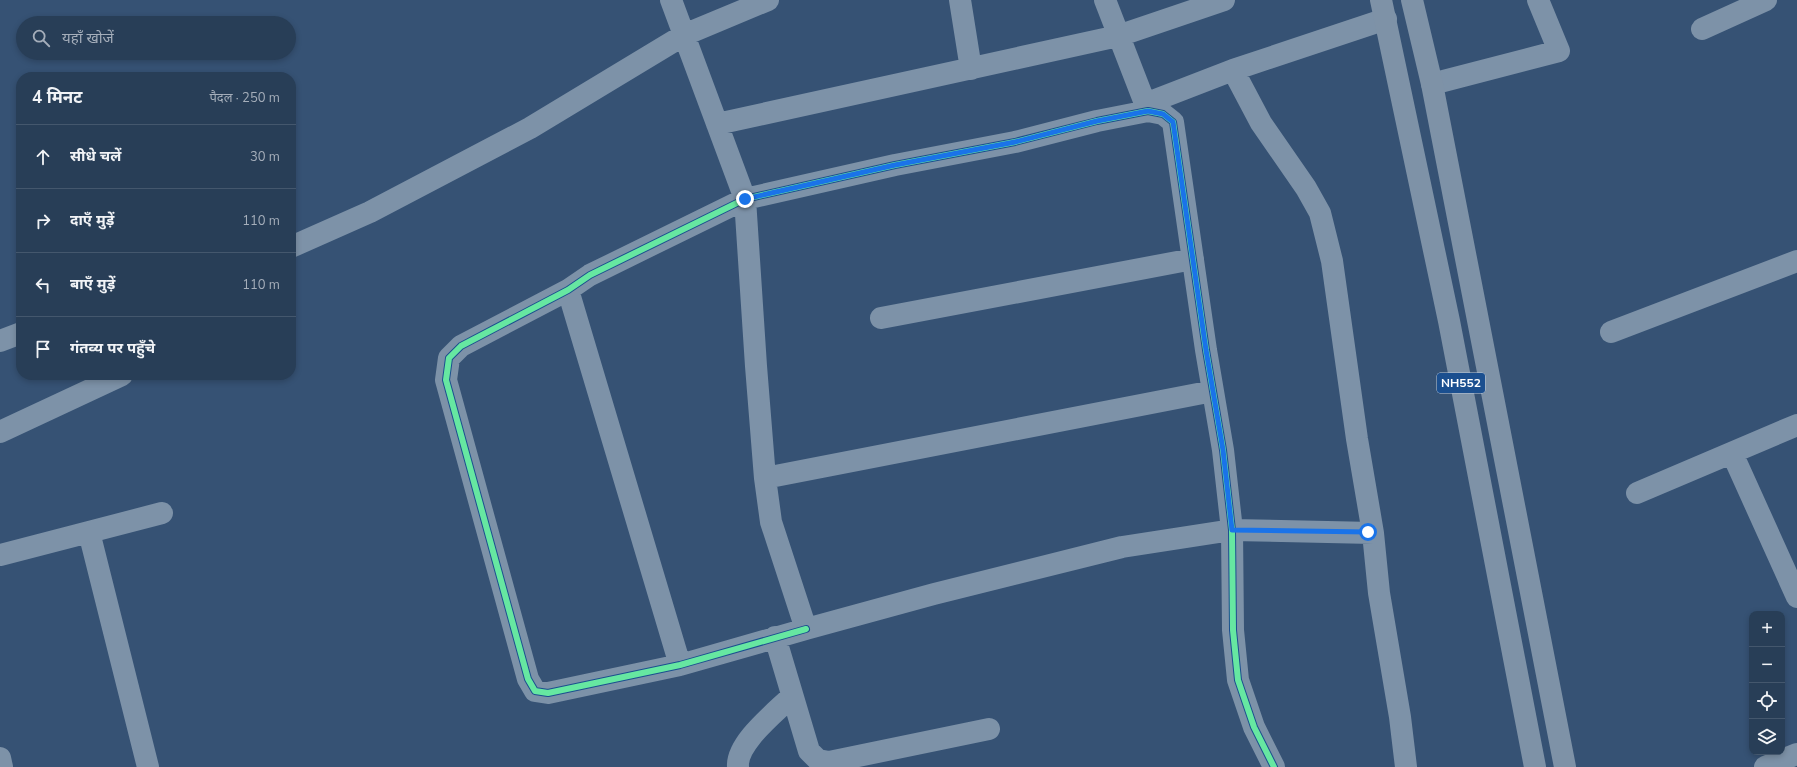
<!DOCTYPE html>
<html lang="hi">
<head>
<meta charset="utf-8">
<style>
  :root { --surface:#283e57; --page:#30455d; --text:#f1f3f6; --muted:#a5aeba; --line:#44576d }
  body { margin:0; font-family:"Nunito Sans","Noto Sans Devanagari",sans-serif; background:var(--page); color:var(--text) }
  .controls { position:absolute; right:12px; bottom:12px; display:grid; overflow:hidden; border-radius:8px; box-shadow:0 2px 6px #0003 }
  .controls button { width:36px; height:36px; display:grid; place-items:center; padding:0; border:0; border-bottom:1px solid var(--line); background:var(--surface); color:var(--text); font:20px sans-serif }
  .stop { position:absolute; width:12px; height:12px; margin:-9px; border:3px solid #1a73e8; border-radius:50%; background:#fff }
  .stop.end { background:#1a73e8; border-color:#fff; box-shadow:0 1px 4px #0008 }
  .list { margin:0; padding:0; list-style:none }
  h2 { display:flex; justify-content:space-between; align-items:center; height:52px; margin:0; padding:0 16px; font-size:17px }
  h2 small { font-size:13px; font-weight:400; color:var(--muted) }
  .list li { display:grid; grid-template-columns:26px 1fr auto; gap:12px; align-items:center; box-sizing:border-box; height:64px; padding:0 16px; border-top:1px solid var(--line) }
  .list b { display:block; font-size:15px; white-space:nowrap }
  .list em { font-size:13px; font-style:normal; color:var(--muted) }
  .icon { flex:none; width:22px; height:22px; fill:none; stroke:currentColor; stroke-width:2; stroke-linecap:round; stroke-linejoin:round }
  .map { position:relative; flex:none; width:1797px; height:767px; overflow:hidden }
  .search { position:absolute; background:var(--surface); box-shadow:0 2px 6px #0003; left:16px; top:16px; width:280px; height:44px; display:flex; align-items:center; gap:10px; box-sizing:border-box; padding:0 14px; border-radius:22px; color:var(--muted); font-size:15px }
  .panel { position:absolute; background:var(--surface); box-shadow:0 2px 6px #0003; left:16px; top:72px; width:280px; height:308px; border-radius:16px }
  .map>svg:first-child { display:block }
</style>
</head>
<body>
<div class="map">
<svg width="1797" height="767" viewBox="0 0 1797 767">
  <rect width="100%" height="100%" fill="#365274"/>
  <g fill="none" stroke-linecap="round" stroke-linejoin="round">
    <!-- street -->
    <path stroke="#7d92a8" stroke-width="22" d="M671,0L745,199L756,366L765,478L771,522L806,629L934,594L1122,547L1232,530L1373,533
      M960,0L971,69
      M1105,0L1148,111
      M1702,29L1766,0
      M1233,70L1261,123L1306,188L1320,213L1332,261L1357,439L1373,533L1379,593L1400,717L1406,767
      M1432,84L1559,51L1538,0
      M1145,104L1233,70L1386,19
      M717,124L1118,36L1224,0
      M291,247L370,212L530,128L684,35L768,0
      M568,290L680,665
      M881,318L1193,259
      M1611,332L1797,261
      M0,341L21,333
      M0,432L122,375
      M1732,453L1797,597
      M765,478L1213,391
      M1637,493L1797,425
      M89,532L148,767
      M0,555L162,513
      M806,629L680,665L548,693L535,691L528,679L446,380L449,358L461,346L568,290L590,275L745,199L895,165L1015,142L1097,121L1148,111L1163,114L1173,122L1206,350L1223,450L1232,530L1233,630L1238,680L1254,727L1274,767
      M775,637L809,751L818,760L829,762L989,729
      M0,758L2,767
      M738,767C736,743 775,713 792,696
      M1765,767L1797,754"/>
    <!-- highway -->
    <path stroke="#7e92a7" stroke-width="22" d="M1381,0L1449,321L1535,767
      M1412,0L1432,84L1565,767"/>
    <defs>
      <path id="cycleway" d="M806,629L680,665L548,693L535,691L528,679L446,380L449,358L461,346L568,290L590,275L745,199L895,165L1015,142L1097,121L1148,111L1163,114L1173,122L1206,350L1223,450L1232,530L1233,630L1238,680L1254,727L1274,767"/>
    </defs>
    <!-- cycleway casing -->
    <use href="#cycleway" stroke="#1b4f8f" stroke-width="8"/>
    <!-- cycleway -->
    <use href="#cycleway" stroke="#66e7a1" stroke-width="6"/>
  </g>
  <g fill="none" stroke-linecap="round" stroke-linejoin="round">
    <!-- route -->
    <path stroke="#1a73e8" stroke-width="5" d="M745,199L895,165L1015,142L1097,121L1148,111L1163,114L1173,122L1206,350L1223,450L1232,530L1368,532"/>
  </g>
  <g text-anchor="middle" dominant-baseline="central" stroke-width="3" stroke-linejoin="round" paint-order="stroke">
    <!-- shield labels -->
    <rect fill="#1b4f8f" stroke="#bbcadd" stroke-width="1" x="1437" y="373" width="48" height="20" rx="3"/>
    <g font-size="12" font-weight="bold" fill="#fff">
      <text x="1461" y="383">NH552</text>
    </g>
  </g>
</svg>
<div class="controls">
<button>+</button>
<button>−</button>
<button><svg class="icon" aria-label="locate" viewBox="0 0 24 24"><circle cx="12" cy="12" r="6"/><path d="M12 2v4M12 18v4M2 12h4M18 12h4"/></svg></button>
<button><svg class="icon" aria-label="layers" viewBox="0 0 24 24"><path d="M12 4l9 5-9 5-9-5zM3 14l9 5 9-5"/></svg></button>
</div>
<div class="stop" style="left:1368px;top:532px"></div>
<div class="stop end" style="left:745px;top:199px"></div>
<div class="search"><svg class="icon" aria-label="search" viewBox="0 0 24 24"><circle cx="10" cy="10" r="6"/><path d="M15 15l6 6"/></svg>यहाँ खोजें</div>
<section class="panel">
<h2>4 मिनट<small>पैदल · 250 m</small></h2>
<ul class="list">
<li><svg class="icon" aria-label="ahead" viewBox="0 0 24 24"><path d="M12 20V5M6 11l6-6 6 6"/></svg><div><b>सीधे चलें</b></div><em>30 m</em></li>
<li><svg class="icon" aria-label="right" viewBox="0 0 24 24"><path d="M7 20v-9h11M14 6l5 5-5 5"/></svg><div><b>दाएँ मुड़ें</b></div><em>110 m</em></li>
<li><svg class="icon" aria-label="left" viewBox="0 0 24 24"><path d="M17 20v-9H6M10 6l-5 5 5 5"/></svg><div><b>बाएँ मुड़ें</b></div><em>110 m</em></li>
<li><svg class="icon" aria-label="arrive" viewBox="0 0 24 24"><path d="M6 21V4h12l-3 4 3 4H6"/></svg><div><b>गंतव्य पर पहुँचे</b></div></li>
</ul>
</section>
</div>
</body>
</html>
